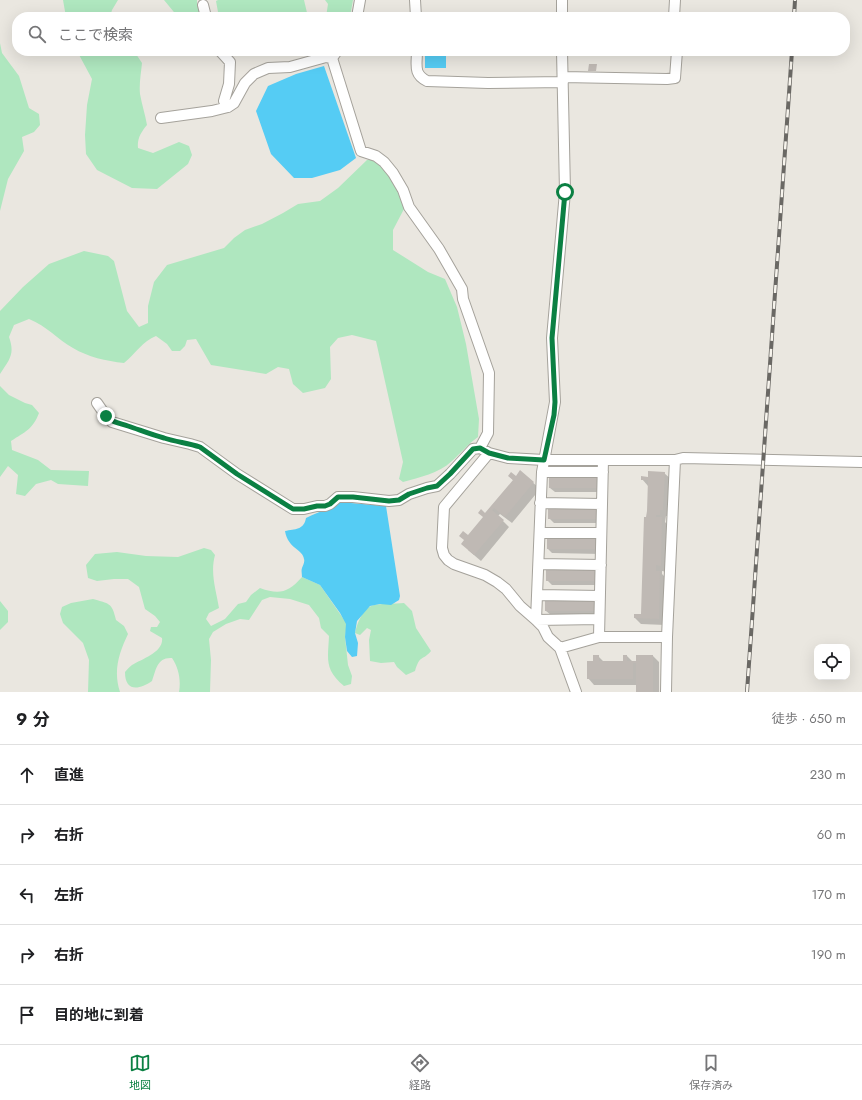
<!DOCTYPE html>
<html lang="ja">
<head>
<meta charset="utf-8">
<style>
  :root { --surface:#fff; --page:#f2f2f2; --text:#202124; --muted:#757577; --line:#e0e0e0; --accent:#0b8043 }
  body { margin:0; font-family:Jost,"Noto Sans JP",sans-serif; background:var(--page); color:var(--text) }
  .controls { position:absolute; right:12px; bottom:12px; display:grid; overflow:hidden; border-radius:8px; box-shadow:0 4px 16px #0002 }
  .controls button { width:36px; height:36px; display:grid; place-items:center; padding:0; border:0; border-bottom:1px solid var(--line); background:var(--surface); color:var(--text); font:20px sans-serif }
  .stop { position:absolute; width:12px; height:12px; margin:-9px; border:3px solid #0b8043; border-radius:50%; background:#fff }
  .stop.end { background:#0b8043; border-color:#fff; box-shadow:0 1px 4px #0008 }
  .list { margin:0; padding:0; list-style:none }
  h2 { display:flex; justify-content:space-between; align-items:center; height:52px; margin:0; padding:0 16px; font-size:17px }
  h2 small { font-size:13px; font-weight:400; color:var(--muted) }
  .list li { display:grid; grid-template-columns:26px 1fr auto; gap:12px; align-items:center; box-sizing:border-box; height:60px; padding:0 16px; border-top:1px solid var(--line) }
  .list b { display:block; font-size:15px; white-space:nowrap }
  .list em { font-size:13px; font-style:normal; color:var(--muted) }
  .icon { flex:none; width:22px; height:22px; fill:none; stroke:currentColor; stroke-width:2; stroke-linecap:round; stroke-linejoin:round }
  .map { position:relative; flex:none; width:862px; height:692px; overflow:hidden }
  .search { position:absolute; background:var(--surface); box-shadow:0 4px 16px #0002; left:12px; right:12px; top:12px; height:44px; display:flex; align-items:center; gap:10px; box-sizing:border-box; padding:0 14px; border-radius:16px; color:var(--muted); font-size:15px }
  .sheet { height:352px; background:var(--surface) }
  nav { display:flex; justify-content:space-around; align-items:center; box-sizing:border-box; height:56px; border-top:1px solid var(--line); background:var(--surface); font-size:11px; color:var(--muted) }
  nav a { display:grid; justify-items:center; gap:2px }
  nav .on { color:var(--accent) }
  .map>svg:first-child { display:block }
</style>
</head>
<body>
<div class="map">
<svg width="862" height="692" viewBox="0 0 862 692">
  <rect width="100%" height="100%" fill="#eae7e0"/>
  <!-- green -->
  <path fill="#afe7bf" d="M63,0H118L112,10L110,17H66Z
    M164,0H197V4L202,17H178Z
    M218,0H304L308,17H226L218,12L216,1Z
    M325,0H353L350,17H326L328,4Z
    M0,43L2,53L19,76L29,108L39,114L40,125L34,132L22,137L24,151L8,179L0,211Z
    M77,51H134L142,63C141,73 139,84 140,94C142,105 145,114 147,125C141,132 137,139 138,148L153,153L179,142L189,146L192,155L188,164L157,189L132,188L97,170L86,154L85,135L87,105L92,79Z
    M375,159L385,165L394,182L404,209L393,230V250L428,272L445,279L457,307L466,344L479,419L478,437C468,444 461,453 452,461C438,474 420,477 403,482L399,479L403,462L376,341L352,335L338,338L330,347L331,379L325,388L303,393L293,384L289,369L278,367L266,374L211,365L196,339L187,340L185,346L180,351H172L167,344L156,336C143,341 135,354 124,363C106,361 88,357 73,348C57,339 47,326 29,319L14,325L9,337C15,354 10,359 0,374V311L23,287L49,264L84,251L108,256L114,261L127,311L139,327L148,323V306L154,282L167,265L224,248L234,238L245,230L262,224L283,213L298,204L320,201L338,188L367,160Z
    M0,386L9,395L25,403L32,405L39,413C33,429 25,432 11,441L12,450L38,460L51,470L89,471L88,486L58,484L51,480L36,484L25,496L16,494L18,475L8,466L0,477Z
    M204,548L211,550L215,555C210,573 216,590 219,608L209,613L206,619L211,626L225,619L238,604L246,602L251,595L260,588C279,595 288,593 302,577L320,585L347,624L345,637L348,665L352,676L351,684L344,686C324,669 328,659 329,636L321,628L319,618L309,605L290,599L270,597L262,600L249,620L240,619L226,624L213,632L209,639L211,660L210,692H179C181,681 179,668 172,658C157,657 156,670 152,681C139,690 125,692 125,672C127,670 129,667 132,665C142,659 164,652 162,638L150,631L151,627H157L160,622L155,616L145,609L139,587L128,579H114L97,581L88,578L86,565L95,554L117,552L146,556L178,557Z
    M93,599C109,604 112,602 116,620L124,626L128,634C119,653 113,671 120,692H88L89,660L83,643L63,623L60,614L62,607L71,603Z
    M0,601L8,611V622L0,630Z
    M404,603L412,611L416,628L431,651C423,661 420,654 415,671L406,675L397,667L394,662L381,663L370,661L369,640L371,630L367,628L360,635L355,633C357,624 362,610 371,606C378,603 396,604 404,603Z"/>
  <!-- water -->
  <path fill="#55ccf4" d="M425,51H446V68H425Z
    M324,66L356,158L340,170L312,178H294L271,154L256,111L268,86L296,74Z
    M339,502L386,506L400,596L399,600L391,605L380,604L370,606L357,621L355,633L358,643L357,656L352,657L347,651L345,637L346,624L340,613L320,585L302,577C302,574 301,571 302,568C303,565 305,562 304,559C303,549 288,549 285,531C295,529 304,530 306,518C317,512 329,510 339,502Z"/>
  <!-- shadow -->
  <path fill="#0003" d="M423,12H428L429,17H423Z
    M521,472L540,489L512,523L500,514L498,516L509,527L481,561L468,550V537L514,481L509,476L516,477Z
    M664,473L671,479L669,516H666L665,522L668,525L667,572L662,571V574L666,578L665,625L641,624L635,618V615H642L648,511V486L642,479Z
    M603,483V492H555L550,488Z
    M602,514V523H554L549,518Z
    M596,539L601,554L552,553L548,549Z
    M595,571L600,585H552L547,580Z
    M594,601L599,615H551L546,611Z
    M598,656L604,662H624L627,656L633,662H637L653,656L659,662V692H637V685H594L588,678L594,662Z"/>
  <!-- building -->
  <path fill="#bfb9b4" d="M589,64H597L596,71H588Z
    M520,470L534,482L505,517L494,508L492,510L504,520L474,555L461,544L464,540L459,536L463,531L468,535L483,517L478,513L481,509L485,513L513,480L508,476L511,472L516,476Z
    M648,471L665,472L663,510H660V515H656V517H662L661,566L656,565V571H660L659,619L634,618V614H641L644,517H646L647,511L648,480H641V476L648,477Z
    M549,477H599V488H549Z
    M548,508H598V519H548Z
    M547,538H597V549H547Z
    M546,570H596V581H546Z
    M545,600H595V611H545Z
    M593,655H599V661H623V655H627V661H636V655H653V692H636V663H633V679H587V661H593Z"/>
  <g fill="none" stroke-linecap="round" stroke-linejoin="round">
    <defs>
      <path id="minor" d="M415,0L416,17
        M203,5L206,17
        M357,17L360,0
        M562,17V0
        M674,17L675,0
        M220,51L230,62L229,84L224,101L228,107
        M337,51L332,58L361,151L376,156L384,162L393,173L403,190L409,207L439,249L462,289L463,299L489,373L488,433L480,448
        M417,51C417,65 413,74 427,81L488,83L563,82
        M563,77L667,79L675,78L677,51
        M161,118L212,111L228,107L234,103L245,83L254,74L268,68L290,67L326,57L332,58
        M97,403L106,416L112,422L164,438L190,444L200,447L237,474L293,509H304L317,506H325L330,504L338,497H353L389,501L399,500L409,494L427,488L437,486L450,474L473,449L480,448L489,453L508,458L544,460H675L683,458L862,462
        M489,453L444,507L442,548L444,555L448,560L454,564L485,575L497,582L506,589L520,606L536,620L543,627L548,637L560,648L576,692
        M603,460L599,637H667
        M542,472H603
        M540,503L602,504
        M540,533H601
        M539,564L601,565
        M538,595L600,596
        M536,620L542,472L555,402L552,338L565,192L562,51
        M536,620L599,619
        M560,648L599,637
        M666,692L667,637L675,460"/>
    </defs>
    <!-- minor casing -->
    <use href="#minor" stroke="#a5a29b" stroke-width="12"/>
    <!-- minor -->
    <use href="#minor" stroke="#fff" stroke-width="10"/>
    <defs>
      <path id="rail" d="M794,17L795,0
        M747,692L792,51"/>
    </defs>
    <!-- rail casing -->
    <use href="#rail" stroke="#6a6864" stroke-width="4"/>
    <!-- rail -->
    <use href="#rail" stroke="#f7f4ed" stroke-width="2.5" stroke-dasharray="8" stroke-linecap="butt"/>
  </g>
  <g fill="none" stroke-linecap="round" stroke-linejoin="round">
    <!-- route -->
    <path stroke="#0b8043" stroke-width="5" d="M106,416C113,423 119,423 128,426C140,430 152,435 164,438C176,442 188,443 200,447L237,474L293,509H304L317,506H325L330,504L338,497H353L389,501L399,500L409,494L427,488L437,486L450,474L473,449L480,448L489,453L508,458L544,460L554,415L555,402L552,338L565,192"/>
  </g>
</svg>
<div class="controls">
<button><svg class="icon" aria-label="locate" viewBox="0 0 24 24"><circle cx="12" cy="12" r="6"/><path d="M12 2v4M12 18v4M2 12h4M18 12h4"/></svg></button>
</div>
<div class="stop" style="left:565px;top:192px"></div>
<div class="stop end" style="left:106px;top:416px"></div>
<div class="search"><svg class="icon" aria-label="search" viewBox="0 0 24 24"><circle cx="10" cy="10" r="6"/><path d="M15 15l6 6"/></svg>ここで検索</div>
</div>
<section class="sheet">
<h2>9 分<small>徒歩 · 650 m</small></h2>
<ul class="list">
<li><svg class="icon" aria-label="ahead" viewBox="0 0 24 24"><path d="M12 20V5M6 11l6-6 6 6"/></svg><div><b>直進</b></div><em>230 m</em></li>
<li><svg class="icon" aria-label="right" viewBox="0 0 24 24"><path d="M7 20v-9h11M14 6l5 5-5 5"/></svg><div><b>右折</b></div><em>60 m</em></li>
<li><svg class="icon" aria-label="left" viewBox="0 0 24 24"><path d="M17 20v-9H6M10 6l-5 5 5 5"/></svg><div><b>左折</b></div><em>170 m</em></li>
<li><svg class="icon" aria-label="right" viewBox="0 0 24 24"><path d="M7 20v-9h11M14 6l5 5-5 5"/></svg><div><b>右折</b></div><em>190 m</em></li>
<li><svg class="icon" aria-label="arrive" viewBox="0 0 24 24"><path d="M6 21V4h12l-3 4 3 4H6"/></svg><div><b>目的地に到着</b></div></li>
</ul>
</section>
<nav>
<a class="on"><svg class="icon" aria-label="map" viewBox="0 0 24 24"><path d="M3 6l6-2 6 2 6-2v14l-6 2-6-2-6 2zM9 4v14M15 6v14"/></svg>地図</a>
<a><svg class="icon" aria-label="directions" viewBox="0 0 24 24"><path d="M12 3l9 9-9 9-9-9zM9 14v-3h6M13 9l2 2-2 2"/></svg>経路</a>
<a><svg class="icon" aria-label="saved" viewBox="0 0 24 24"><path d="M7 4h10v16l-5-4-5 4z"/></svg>保存済み</a>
</nav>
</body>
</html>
